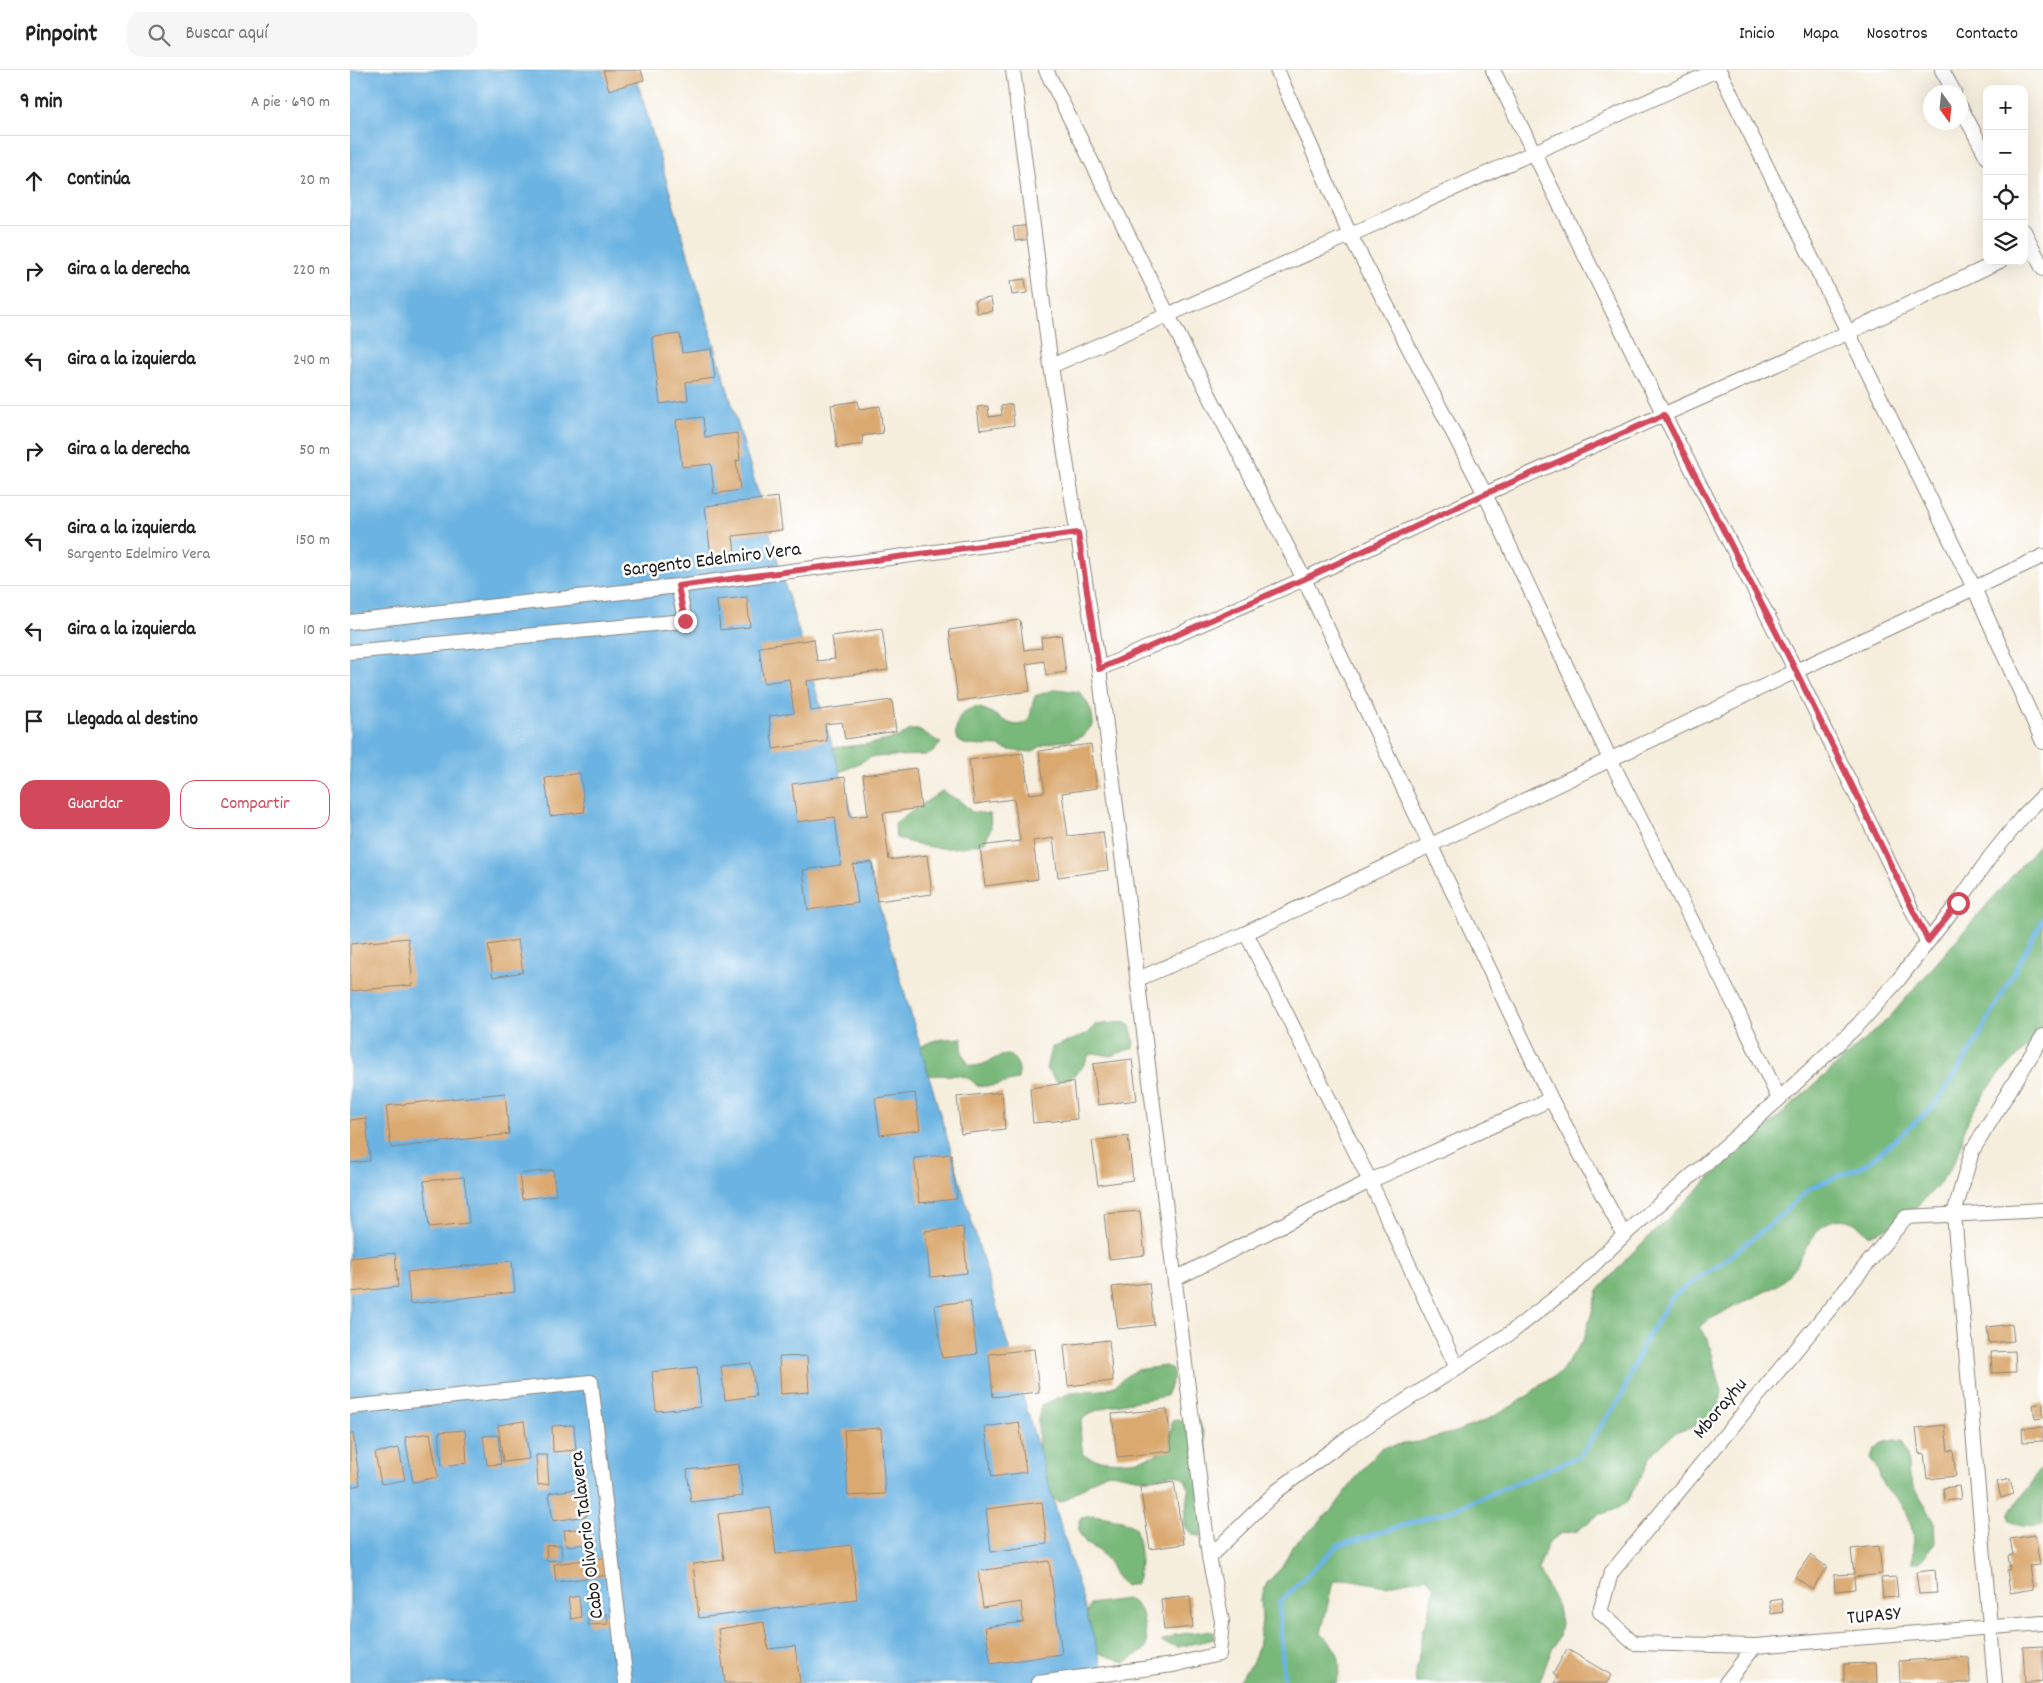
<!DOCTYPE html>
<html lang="es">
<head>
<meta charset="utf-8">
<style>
  :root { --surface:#fff; --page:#f6f6f6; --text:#222; --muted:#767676; --line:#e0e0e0; --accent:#d1495b }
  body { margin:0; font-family:Dekko,sans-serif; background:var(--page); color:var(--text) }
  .controls { position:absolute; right:15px; top:15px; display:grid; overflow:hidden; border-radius:10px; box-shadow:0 5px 20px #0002 }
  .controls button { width:45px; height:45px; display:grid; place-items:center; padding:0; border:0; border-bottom:1px solid var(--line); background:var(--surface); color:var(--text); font:25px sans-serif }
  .compass { position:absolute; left:1573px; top:15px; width:45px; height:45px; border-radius:50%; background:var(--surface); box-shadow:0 5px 20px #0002; rotate:165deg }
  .stop { position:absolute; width:15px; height:15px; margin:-11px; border:4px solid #d1495b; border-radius:50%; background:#fff }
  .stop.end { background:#d1495b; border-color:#fff; box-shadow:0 1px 5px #0008 }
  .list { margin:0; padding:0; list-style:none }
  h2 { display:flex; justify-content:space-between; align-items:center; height:65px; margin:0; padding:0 20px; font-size:21px }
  h2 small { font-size:16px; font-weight:400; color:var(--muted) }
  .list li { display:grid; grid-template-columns:32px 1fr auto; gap:15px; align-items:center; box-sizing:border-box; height:90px; padding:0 20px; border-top:1px solid var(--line) }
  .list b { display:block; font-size:19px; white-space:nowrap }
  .list p { margin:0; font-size:16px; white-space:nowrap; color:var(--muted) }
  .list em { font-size:16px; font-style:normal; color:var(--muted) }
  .actions { display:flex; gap:10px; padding:15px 20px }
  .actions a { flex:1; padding:11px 0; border:1px solid var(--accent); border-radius:15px; text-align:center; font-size:18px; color:var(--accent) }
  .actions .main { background:var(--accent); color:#fff }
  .icon { flex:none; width:28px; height:28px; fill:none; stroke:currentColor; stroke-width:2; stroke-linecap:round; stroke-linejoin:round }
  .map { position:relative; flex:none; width:1693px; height:1613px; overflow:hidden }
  header { display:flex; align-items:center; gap:30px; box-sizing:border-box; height:70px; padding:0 25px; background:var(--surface); border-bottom:1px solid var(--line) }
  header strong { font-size:24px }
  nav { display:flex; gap:28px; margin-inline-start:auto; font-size:18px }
  .search { width:350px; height:45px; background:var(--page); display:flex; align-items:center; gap:12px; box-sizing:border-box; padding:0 18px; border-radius:15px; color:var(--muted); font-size:19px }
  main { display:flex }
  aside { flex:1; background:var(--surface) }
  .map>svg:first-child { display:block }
</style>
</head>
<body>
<header>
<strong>Pinpoint</strong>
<div class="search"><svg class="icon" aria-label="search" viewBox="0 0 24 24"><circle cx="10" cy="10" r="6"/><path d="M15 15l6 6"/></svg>Buscar aquí</div>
<nav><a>Inicio</a><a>Mapa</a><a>Nosotros</a><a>Contacto</a></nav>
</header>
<main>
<aside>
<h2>9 min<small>A pie · 690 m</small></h2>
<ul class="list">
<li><svg class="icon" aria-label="ahead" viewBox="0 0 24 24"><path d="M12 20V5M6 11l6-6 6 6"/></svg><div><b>Continúa</b></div><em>20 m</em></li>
<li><svg class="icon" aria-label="right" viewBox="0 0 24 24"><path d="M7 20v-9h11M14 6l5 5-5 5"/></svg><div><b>Gira a la derecha</b></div><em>220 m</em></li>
<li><svg class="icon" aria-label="left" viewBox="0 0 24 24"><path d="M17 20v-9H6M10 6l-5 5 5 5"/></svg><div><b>Gira a la izquierda</b></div><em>240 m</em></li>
<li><svg class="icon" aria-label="right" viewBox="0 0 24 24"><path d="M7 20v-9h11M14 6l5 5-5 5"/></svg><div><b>Gira a la derecha</b></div><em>50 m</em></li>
<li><svg class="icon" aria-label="left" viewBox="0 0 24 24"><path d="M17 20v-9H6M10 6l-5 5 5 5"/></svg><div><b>Gira a la izquierda</b><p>Sargento Edelmiro Vera</p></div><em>150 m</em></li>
<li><svg class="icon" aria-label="left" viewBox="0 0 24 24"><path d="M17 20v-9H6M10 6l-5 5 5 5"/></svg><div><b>Gira a la izquierda</b></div><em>10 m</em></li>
<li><svg class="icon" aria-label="arrive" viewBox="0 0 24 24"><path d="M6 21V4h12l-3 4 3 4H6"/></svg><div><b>Llegada al destino</b></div></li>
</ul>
<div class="actions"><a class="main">Guardar</a><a>Compartir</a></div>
</aside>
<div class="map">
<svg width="1693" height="1613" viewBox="0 0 1693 1613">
  <rect width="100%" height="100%" fill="#fff"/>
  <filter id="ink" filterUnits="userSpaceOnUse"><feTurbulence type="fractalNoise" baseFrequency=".02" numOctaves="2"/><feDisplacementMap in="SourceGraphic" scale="10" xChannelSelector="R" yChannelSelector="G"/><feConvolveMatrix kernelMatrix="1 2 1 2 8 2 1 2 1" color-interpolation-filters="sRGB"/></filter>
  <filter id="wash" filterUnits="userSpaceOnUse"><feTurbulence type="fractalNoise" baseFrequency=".0096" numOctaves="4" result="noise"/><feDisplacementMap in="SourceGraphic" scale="20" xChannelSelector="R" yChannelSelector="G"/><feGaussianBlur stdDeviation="1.12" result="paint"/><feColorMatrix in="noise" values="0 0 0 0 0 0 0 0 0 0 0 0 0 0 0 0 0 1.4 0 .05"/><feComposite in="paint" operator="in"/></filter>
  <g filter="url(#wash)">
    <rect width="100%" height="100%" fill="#f6eedd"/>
    <!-- forest -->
    <path fill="#78b879" stroke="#4a6a4a" d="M707,619L729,622C738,632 743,641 743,655C739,658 736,664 732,666C717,675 699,667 683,682C675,681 664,682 656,679C654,679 651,677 649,676C636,674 598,682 607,656C608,651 609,646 614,642C637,626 655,663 674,653C683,649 681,634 685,626Z
      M560,660H568L591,673L582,683L575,685L521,687L495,700L481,704L470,680C495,675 540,676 560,660Z
      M592,721L610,731L622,742L640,744L641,758L635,772C601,782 579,779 546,768L545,753Z
      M1693,770C1693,817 1693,863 1693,910C1693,921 1693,945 1693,955C1687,972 1655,996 1643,1012C1632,1027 1618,1046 1613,1064C1612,1069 1612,1075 1610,1079C1598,1113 1553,1154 1519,1166C1514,1160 1506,1152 1497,1150C1468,1144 1457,1180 1444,1198C1439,1205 1434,1210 1428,1215L1360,1249L1349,1257L1358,1269L1372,1322L1369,1335L1362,1347L1350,1354L1325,1363L1307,1379L1299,1389L1295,1400L1276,1433L1264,1440L1248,1445L1227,1461L1210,1464L1198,1473L1188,1499L1208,1538L1211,1553L1209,1567L1202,1579L1189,1613H1066L1065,1605L1068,1592L1072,1562L1078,1548L1084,1518L1077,1507L1036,1516L996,1509L983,1512L971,1563C987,1579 995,1590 986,1613H886L902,1593L908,1578L912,1551L911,1528L917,1513L932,1497L943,1475L969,1453L985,1436L1015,1396L1032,1377L1068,1372L1105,1362L1132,1352L1154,1341L1179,1325L1189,1315L1210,1303L1234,1269L1248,1221L1281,1184L1361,1107L1539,948Z
      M774,952L780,956L784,971L783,978L760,986L745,983L739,985C732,1000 724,1010 706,1011L696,999L701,978L735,965L745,955Z
      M612,968V983L619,995C635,999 643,985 659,985C668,991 672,1000 667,1010L642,1016H627C616,1000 594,1007 577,1005L564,984C579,967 590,970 612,968Z
      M815,1296L821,1299L824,1306L816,1326C799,1330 743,1335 733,1349C728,1357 732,1376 733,1385C752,1395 806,1395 818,1374C822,1367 821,1358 822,1351L842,1348L849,1351L854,1364L858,1392L853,1430L851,1467C814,1459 854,1421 831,1407C822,1401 811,1408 801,1409C786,1410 770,1403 755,1403L715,1430L708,1432L701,1428L686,1395L689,1380L688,1350L691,1335L723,1322L752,1320L765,1316L775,1307L787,1300Z
      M1545,1370L1552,1371L1557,1384L1559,1407L1584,1451L1585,1473L1570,1492H1562C1564,1471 1564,1449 1550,1432C1545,1427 1539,1423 1535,1418C1528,1409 1531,1398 1521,1391C1521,1377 1532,1372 1545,1370Z
      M1693,1399V1455C1680,1457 1669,1459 1659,1449V1442L1680,1417L1686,1403Z
      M744,1445L772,1450L785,1458C791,1476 792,1495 786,1514L775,1516L765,1505L759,1492L749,1481L736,1473L728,1461L731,1447Z
      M776,1529L783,1532L792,1543L797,1573L795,1580L775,1592L746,1582L733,1556L740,1534Z
      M856,1561L863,1562L864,1569L828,1577L811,1572L825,1565Z"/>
    <!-- water -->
    <path fill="#6ab3e2" stroke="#43687f" d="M0,0H284L757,1613H0Z"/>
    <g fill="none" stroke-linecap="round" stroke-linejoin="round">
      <!-- stream -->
      <path stroke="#6ab3e2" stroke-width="5" d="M934,1613L929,1533L987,1476L1100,1441L1230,1386L1271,1327L1293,1274L1322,1227L1375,1190L1421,1154L1459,1119L1517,1094L1583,1037L1622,979L1693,849"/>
    </g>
    <g id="blocks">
      <!-- building -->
      <path fill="#daa96f" d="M253,0H291L294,10L259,20Z
        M681,155L683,169L665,171L663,157Z
        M675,209L677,223L662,225L660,211Z
        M641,228L643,241L627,243L625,230Z
        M330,264L332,283L361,279L365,308L336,312L338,330L310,334L302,267Z
        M508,331L509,339L530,336L533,363L512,366L513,374L487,378L481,335Z
        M662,334L664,355L630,360L627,337L638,336L639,347L652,345L651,336Z
        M353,347L355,367L387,363L390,390L386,391L390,420L364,424L361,394L332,397L326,350Z
        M428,427L432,460L383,466L385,483L361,487L355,436Z
        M397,527L400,557L370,560L367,530Z
        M670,550L674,580L692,578L691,568L711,565L716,602L696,605L694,591L676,594L680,621L608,631L599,560Z
        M532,559L538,600L457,611L461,641L542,630L546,661L495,669L492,652L475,654L477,671L423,679L419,646L444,643L439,609L414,613L409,577L464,569L467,591L485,589L482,566Z
        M741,674L747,718L712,723L718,766L753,762L758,800L708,807L703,768L683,771L688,809L635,816L630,776L670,771L664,729L624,734L619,690L673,683L679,724L695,722L689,681Z
        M566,698L571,738L533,743L539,790L577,785L582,824L527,831L522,792L503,795L508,833L458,840L453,800L491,795L485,747L447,752L442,714L495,707L500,747L518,745L513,705Z
        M230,703L235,742L200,746L195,708Z
        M58,868L63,915L0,921V874Z
        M168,870L173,902L143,907L138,875Z
        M782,989L787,1030L748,1035L743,994Z
        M723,1012L727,1049L683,1053L680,1018Z
        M652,1022L655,1059L611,1064L607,1027Z
        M155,1023L159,1064L41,1078L36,1036Z
        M565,1023L570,1060L530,1065L525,1028Z
        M16,1048L20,1091L0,1093V1050Z
        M778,1066L783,1110L748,1115L742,1071Z
        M601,1084L607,1129L569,1133L564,1088Z
        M203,1100L206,1125L172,1129L169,1104Z
        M114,1107L119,1153L79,1157L74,1111Z
        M790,1141L795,1185L759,1189L754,1144Z
        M613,1157L617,1203L580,1207L575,1161Z
        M45,1183L48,1217L0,1222V1188Z
        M162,1191L165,1222L60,1234L57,1202Z
        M799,1213L804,1255L768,1259L762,1217Z
        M620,1231L627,1284L592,1288L585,1235Z
        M1662,1254L1664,1271L1639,1273L1637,1257Z
        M759,1270L763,1311L718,1316L714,1275Z
        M684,1279L689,1322L643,1327L639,1284Z
        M1665,1281L1666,1302L1642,1303L1641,1282Z
        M457,1286L459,1322L431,1324L429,1287Z
        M401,1293L406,1326L375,1330L371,1296Z
        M347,1297L351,1337L306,1341L302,1302Z
        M1693,1333V1348L1685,1349L1683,1335Z
        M817,1339L822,1381L767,1387L762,1344Z
        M174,1351L179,1389L153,1392L148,1355Z
        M669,1352L676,1402L642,1407L635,1357Z
        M224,1355L226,1380L203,1382L202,1356Z
        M1595,1355L1598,1381L1603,1380L1606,1406L1577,1409L1574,1383L1569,1384L1566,1358Z
        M1693,1357V1371L1673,1372L1672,1358Z
        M531,1358L535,1424L498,1426L494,1360Z
        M115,1360L117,1393L92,1396L89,1362Z
        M0,1363H3L10,1415L0,1417Z
        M80,1363L88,1407L63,1412L55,1367Z
        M148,1365L151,1394L137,1395L133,1366Z
        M49,1378L55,1410L31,1414L25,1383Z
        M186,1385H197L199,1414L188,1415Z
        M389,1394L393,1426L341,1432L337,1400Z
        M1660,1409L1664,1424L1651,1428L1647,1412Z
        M824,1412L834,1474L800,1479L790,1417Z
        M1609,1416L1611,1429L1595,1431L1593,1418Z
        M233,1418L237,1446L203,1451L199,1423Z
        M692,1432L697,1474L641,1482L636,1439Z
        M420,1438L426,1484L501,1475L507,1529L349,1548L343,1494L374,1490L368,1444Z
        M237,1458L238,1474L216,1476L214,1460Z
        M1685,1465L1690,1495L1679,1496L1683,1519L1660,1523L1657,1500L1660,1499L1658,1486L1663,1485L1660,1469Z
        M211,1475L212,1490L197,1491L196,1476Z
        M1529,1476L1532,1504L1504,1507L1505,1519L1485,1521L1484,1505L1504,1504L1501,1479Z
        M1460,1485L1477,1497L1462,1519L1445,1507Z
        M258,1487L260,1505L206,1512L204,1494Z
        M699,1491L712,1584L641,1594L635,1557L673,1552L671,1532L633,1538L628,1501Z
        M1585,1500L1587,1523L1569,1524L1566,1502Z
        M1546,1507L1548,1527L1533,1528L1531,1508Z
        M229,1526L231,1547L221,1549L218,1528Z
        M840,1526L843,1557L814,1560L811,1529Z
        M1431,1528L1433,1542L1421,1544L1419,1530Z
        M257,1544L258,1554L238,1555V1546Z
        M414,1552L418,1579L445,1576L450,1613H375L368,1559Z
        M1693,1576V1611L1675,1613L1673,1577Z
        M1217,1579L1261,1605L1257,1613H1204L1208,1607L1203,1604Z
        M1619,1587L1620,1613H1550L1549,1591Z
        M1526,1593L1527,1613H1494V1594Z"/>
    </g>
  </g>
  <g filter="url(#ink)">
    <use href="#blocks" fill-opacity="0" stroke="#89857c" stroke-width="1"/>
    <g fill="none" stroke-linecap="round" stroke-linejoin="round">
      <defs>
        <path id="street" d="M663,0L701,296L749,599L859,1487L872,1551L869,1584L823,1595L688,1613
          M696,0L818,245L954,509L1201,1029L1274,1165
          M927,0L1000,165L1135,424L1260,689L1387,940L1429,1029
          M1143,0L1314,345L1446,601L1577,871
          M1369,0L1624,518L1693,672
          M1592,0L1604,22
          M1610,36L1637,87
          M1674,161L1693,199
          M701,296L1000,165L1367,0
          M0,552L328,516L728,463
          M0,582L335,551L328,516
          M749,599L954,509L1135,424L1497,263L1650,191
          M896,863L1020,1111L1107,1298
          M788,909L896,863L1446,601L1693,486
          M825,1209L1020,1111L1201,1029
          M0,1337L241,1312L276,1613
          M859,1487L927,1421L995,1370L1159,1264L1227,1211L1274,1165L1429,1029L1509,954L1549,909L1608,833L1640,787L1673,746L1693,726
          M1405,1576L1284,1573L1250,1542L1261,1503L1556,1147L1693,1140
          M1376,1613L1405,1576L1693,1553
          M1645,1613L1604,1144L1622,1081L1693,966"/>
      </defs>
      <!-- street casing -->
      <use href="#street" stroke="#89857c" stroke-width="16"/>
      <!-- street -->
      <use href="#street" stroke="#fff" stroke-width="14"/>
    </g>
  </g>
  <g fill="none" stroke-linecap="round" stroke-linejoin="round" filter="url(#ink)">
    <!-- route -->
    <path stroke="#d1495b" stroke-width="6" d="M335,551L328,516L728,463L749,599L954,509L1135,424L1314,345L1446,601L1578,871L1608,833"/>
  </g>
  <g text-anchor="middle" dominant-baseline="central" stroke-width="5" stroke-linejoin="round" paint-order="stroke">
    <!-- street labels -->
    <g font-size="20" fill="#1c1c1c" stroke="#fff">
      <text transform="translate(362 491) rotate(-7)">Sargento Edelmiro Vera</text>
      <text transform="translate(1371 1339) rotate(-50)">Mborayhu</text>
      <text transform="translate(238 1465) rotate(-97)">Cabo Olivorio Talavera</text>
      <text transform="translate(1524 1547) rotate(-5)">TUPASY</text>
    </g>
  </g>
</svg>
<div class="controls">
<button>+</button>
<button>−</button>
<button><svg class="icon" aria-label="locate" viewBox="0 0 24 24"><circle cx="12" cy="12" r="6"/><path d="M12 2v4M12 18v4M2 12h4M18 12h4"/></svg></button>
<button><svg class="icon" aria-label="layers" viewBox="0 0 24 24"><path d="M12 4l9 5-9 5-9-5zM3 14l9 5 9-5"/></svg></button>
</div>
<svg class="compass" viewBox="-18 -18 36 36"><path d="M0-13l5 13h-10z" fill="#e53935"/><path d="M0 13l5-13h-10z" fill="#767676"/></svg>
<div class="stop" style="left:1608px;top:833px"></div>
<div class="stop end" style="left:335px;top:551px"></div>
</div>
</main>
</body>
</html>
